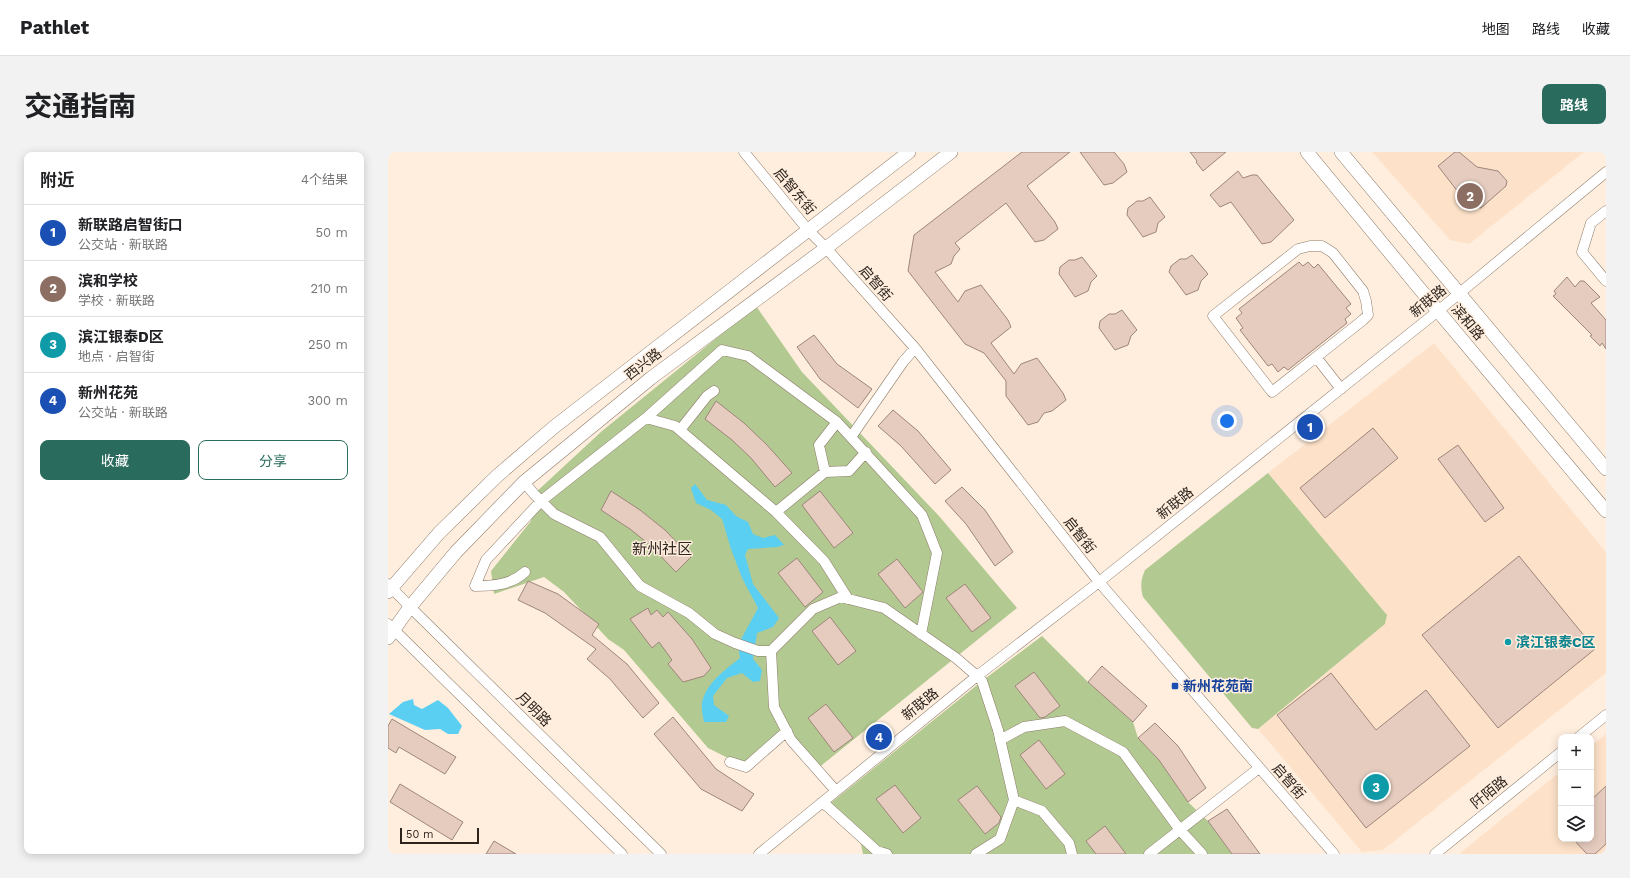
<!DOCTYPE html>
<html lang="zh">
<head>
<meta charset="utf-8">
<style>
  :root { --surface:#fff; --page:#f2f2f2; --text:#202124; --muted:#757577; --line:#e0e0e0; --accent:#296b5c }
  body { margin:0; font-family:"Work Sans","Noto Sans SC",sans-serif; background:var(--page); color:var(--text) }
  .controls { position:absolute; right:12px; bottom:12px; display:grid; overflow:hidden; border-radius:8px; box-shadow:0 2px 10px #0003 }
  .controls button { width:36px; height:36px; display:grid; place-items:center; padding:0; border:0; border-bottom:1px solid var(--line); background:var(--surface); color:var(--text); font:20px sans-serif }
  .scale { position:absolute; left:12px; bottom:10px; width:79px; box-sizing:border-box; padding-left:4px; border:2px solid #2c241d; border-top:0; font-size:11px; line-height:14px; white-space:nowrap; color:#2c241d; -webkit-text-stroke:3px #ffeede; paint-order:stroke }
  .you { position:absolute; left:839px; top:269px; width:14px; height:14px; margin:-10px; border:3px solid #fff; border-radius:50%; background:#1a73e8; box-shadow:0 0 0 6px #1a73e833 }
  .badge { display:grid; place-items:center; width:26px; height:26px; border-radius:50%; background:var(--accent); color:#fff; font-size:13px; font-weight:700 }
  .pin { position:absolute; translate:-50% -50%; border:2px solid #fff; box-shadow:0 1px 4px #0006 }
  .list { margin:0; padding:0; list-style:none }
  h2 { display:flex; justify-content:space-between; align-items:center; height:52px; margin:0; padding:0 16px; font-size:17px }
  h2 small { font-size:13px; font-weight:400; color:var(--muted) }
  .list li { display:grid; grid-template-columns:26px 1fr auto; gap:12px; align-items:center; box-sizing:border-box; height:56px; padding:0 16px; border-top:1px solid var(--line) }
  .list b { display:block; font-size:15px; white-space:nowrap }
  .list p { margin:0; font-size:13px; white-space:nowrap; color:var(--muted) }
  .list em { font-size:13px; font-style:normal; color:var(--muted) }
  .actions { display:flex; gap:8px; padding:12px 16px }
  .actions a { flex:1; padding:9px 0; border:1px solid var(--accent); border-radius:8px; text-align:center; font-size:14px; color:var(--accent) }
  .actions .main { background:var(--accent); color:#fff }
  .icon { flex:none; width:22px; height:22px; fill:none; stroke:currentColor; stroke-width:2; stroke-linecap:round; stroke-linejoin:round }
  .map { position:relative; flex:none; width:1218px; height:702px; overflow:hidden; border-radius:8px }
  header { display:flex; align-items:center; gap:24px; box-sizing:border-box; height:56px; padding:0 20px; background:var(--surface); border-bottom:1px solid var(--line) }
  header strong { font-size:19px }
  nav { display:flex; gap:22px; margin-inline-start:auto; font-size:14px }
  .intro { display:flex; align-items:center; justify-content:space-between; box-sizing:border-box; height:96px; padding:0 24px }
  h1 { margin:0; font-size:28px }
  .button { padding:10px 18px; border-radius:8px; background:var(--accent); color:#fff; font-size:14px; font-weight:700 }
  main { display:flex; gap:24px; padding:0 24px }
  aside { flex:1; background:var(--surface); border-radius:8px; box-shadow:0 2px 10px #0003 }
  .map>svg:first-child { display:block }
</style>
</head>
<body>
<header>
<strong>Pathlet</strong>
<nav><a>地图</a><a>路线</a><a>收藏</a></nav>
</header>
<div class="intro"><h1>交通指南</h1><a class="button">路线</a></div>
<main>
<aside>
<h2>附近<small>4个结果</small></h2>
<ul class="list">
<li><span class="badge" style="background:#1a4fb4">1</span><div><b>新联路启智街口</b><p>公交站 · 新联路</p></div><em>50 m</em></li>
<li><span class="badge" style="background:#8d6e63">2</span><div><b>滨和学校</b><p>学校 · 新联路</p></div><em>210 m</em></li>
<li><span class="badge" style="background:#0f9aa8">3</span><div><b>滨江银泰D区</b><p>地点 · 启智街</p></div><em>250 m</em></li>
<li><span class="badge" style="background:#1a4fb4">4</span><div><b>新州花苑</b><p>公交站 · 新联路</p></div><em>300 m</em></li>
</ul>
<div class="actions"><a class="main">收藏</a><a>分享</a></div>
</aside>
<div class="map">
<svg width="1218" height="702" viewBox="0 0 1218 702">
  <rect width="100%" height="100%" fill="#ffeede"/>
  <!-- built -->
  <path fill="#fde2c9" d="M984,0H1196L1081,92L1062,88Z
    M1046,191L1218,400V521L995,698L974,700L870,577L997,472L999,463L880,321Z
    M1218,582V702H1071L1173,619V687H1203V594Z"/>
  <!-- green -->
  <path fill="#b2c991" d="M368,154L414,220L551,364L629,456L429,617L399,580L358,615L320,596L236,498L220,487L176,440L156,425L106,442L103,419L143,369L146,342L214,279Z
    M880,321L999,463L997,472L870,577L864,576L755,445C752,434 753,427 757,418Z
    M654,484L700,530L745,570L750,586L771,608L800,650L820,669L844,702H475L471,683L439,654L594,529Z"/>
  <!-- water -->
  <path fill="#5acff2" d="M307,332L319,348L338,353L348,364L360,370L365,382L375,386L387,383L396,393L389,395L360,397L357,403L365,432L391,466L385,475L369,481L365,507L374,518L372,529L365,530L354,521L339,526L325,544L326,553L341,564L338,570H316C315,564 313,557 314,551C318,531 337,518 352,506L350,493L370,456L354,426L343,397L334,367L323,358L308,351L303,336Z
    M25,547L26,553L34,557L50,548L60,556L74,574L70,582H60L52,577L37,578L1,562L15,550Z"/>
  <!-- building -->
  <path fill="#e6ccbf" stroke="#9e857a" d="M634,0H682L639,34L667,70L670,77L656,88L647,90L618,51L567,91L572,97L566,104L563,112L547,120L570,150L577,139L593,133L620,168L623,175L603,191L626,222L633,212L649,206L675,241L678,248L664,259L656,261L650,270L640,273L618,244V229L596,201L577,192L520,119L526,83Z
    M692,0H726L736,12L739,20L725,31L716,33Z
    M802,0H838L815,19L808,10L809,9Z
    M1067,0H1071L1089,15L1110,19L1119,29L1118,34L1093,56L1085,55L1077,49L1050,14Z
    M850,19L855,26L864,23H869L906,68L883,90L874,92L843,50L832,55L822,43Z
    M762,45L777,65L770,71L768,80L755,85L739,63L740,56L749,49H755Z
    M804,103L820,122L813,129L810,138L798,143L781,120L783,114L792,107H798Z
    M694,105L709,124L703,130L700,139L687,145L671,122L672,115L681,108H687Z
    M911,110L915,114L920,110L926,116L930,112L963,152L958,156L963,162L957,167L959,171L900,218L896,215L890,220L884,212L880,214L852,178L855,176L848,166L854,161L851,157Z
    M1179,125L1187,135L1192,129H1196L1212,145L1203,151L1218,168V197L1214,191L1212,194L1202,184L1204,183L1165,144L1168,142L1166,139Z
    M734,158L749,178L743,184L740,193L727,198L711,176L712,169L721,162H727Z
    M426,183L449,212L484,237L470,256L432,227L409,195Z
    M328,249L356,271L379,293L404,321L387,335L363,306L344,288L317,267Z
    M505,258L530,279L563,318L547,332L513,294L490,274Z
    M985,276L1010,306L937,366L912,336Z
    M1070,293L1116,356L1097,370L1050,307Z
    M574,335L597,358L625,400L607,414L578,372L557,349Z
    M223,339L252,358L277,378L303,405L288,420L262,393L242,377L213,358Z
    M432,339L465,381L446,396L414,353Z
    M1131,404L1207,497L1110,576L1034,483Z
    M409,406L435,440L417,455L390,421Z
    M509,407L535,440L517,456L490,422Z
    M140,429L170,442L211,472L204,483L239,512L271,551L255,566L222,527L199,507L208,497L157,461L130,448Z
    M577,432L603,466L584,480L558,446Z
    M260,456L263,463L269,458L275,465L280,460L304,487L323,516L316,524L295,530L280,512L284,508L271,490L264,496L242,467Z
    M442,465L468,499L450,513L424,479Z
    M714,514L759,554L745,570L700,530Z
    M646,520L672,554L657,565L652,566L627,534Z
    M943,521L988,578L1038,538L1082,594L978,676L889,563Z
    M438,552L465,586L446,600L420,566Z
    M285,565L328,617L366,642L354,659L313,637L266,582Z
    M4,567L68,605L57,622L11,595L8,601L0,596V574Z
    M767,571L790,594L818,636L800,650L771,608L750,586Z
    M651,588L677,622L658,637L632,603Z
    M12,632L75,670L64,688L2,650Z
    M507,633L533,666L515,681L488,647Z
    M589,634L613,665L611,671L597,682L570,648Z
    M1218,634V692L1207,702H1199L1185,687H1203V648Z
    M839,657L872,702H844L820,669Z
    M717,674L738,702H708L698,689Z
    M106,689L128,702H98Z"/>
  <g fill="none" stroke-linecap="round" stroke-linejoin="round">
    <defs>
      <path id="minor" d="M356,0L420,78L438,96L527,196L711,430L946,702
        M1218,59L1203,71L1194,100L1218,129
        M922,94H934L945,101L975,139L978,149L980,163L975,168L884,240L825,164L910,97Z
        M928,205L953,237
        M258,266L334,198L360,204L449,270L534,363L549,401L533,482
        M292,278L319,244L326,239
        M463,285L515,210L527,196
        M437,320L431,293L449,270
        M136,330L146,342L166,362L212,385L252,434L301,461L327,482L347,491L370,499H383
        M388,360L437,320L461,319L478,300
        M137,420C123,433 105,434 87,434L98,408L153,349L258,266L287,274L388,360L436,409L460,447
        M0,432L22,455L273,702
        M0,472L234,702
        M1191,585L1218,563
        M612,588L636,575L677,569L735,600L792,678L814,702
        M342,610L358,615L399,579
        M448,639L403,588L386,555L383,499L425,457L453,445L496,456L568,506L589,524L594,529L610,578L626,648L612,687L588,702
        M626,648L654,659L681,691L684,702
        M433,651L439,654L489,699L499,702
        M371,702L589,524L711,430L1050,159L1218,20
        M761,702L871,616
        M1047,702L1173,600"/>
      <path id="major" d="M919,0L1050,159L1218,359
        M953,0L1218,317
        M0,440L51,381L109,324L166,275L521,0
        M0,486L22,455L68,400L136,330L263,226L438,96L563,0"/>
    </defs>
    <!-- minor casing -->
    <use href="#minor" stroke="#8d7b69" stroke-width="11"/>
    <!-- major casing -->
    <use href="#major" stroke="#8d7b69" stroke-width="14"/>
    <!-- minor -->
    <use href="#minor" stroke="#fff" stroke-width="10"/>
    <!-- major -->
    <use href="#major" stroke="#fff" stroke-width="13"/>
  </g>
  <!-- markers -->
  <circle fill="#0f9aa8" stroke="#ffeede" stroke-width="1.5" cx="1120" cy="490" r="4"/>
  <rect fill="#1a4fb4" stroke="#ffeede" stroke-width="1.5" x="783" y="530" width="8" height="8" rx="2"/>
  <g text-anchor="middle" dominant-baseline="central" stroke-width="3" stroke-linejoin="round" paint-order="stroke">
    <!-- street labels -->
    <g font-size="14" fill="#2c241d" stroke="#ffeede">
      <text transform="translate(407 39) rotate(50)">启智东街</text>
      <text transform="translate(488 131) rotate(49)">启智街</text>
      <text transform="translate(1040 149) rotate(-39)">新联路</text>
      <text transform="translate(1080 170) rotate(50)">滨和路</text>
      <text transform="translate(255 212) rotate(-38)">西兴路</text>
      <text transform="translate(787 351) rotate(-39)">新联路</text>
      <text transform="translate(692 383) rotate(52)">启智街</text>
      <text transform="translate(532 552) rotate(-39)">新联路</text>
      <text transform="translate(146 557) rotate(45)">月明路</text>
      <text transform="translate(901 629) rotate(49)">启智街</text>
      <text transform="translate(1101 640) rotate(-39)">阡陌路</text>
    </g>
    <!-- culture labels -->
    <g font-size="14" font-weight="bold" fill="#0d838f" stroke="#ffeede" text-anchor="start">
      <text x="1128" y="490">滨江银泰C区</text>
    </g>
    <!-- transit labels -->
    <g font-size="14" font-weight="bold" fill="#164399" stroke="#ffeede" text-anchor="start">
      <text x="795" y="534">新州花苑南</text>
    </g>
    <!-- neighbourhood labels -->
    <g font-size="15" fill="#2c241d" stroke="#ffeede">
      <text x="274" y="397">新州社区</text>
    </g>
  </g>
</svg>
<div class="controls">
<button>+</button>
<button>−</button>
<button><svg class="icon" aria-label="layers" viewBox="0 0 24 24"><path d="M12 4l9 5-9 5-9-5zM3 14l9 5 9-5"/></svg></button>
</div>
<div class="scale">50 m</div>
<div class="you"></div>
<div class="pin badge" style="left:922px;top:275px;background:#1a4fb4">1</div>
<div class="pin badge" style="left:1082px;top:44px;background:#8d6e63">2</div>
<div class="pin badge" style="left:988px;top:635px;background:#0f9aa8">3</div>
<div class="pin badge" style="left:491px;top:585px;background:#1a4fb4">4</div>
</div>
</main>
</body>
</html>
